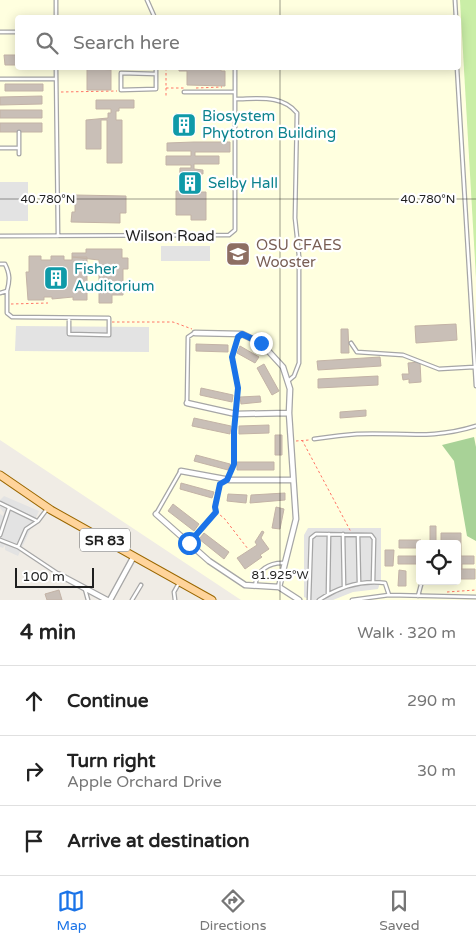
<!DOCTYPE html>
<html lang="en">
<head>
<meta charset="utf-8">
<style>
  :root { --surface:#fff; --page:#f2f2f2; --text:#222; --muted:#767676; --line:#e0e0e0; --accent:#1a73e8 }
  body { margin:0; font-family:"Varela Round",sans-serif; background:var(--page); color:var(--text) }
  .controls { position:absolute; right:15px; bottom:15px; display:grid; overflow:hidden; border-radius:5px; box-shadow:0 2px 12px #0003 }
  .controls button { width:45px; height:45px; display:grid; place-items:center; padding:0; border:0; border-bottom:1px solid var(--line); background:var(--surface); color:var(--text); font:25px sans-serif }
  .scale { position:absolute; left:15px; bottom:12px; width:79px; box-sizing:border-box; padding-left:5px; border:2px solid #1f1f1f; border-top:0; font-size:14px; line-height:18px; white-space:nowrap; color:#1f1f1f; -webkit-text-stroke:4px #fff; paint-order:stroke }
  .stop { position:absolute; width:15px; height:15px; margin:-11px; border:4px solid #1a73e8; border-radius:50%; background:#fff }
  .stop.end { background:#1a73e8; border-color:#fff; box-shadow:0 1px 5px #0008 }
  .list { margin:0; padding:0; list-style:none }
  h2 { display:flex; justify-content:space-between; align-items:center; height:65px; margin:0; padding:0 20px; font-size:21px }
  h2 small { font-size:16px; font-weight:400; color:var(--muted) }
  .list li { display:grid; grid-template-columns:32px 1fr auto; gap:15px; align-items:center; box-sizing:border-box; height:70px; padding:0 20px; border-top:1px solid var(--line) }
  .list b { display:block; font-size:19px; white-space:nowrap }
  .list p { margin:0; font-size:16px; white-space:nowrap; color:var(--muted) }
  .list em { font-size:16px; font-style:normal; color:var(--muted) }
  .icon { flex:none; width:28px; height:28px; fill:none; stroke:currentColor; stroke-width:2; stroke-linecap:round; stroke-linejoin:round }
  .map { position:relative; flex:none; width:476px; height:600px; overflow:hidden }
  .search { position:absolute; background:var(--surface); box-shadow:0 2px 12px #0003; left:15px; right:15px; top:15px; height:55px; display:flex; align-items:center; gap:12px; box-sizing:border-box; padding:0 18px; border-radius:5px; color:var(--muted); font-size:19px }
  .sheet { height:275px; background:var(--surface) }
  nav { display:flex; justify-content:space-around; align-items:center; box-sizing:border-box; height:70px; border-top:1px solid var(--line); background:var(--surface); font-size:14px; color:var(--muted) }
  nav a { display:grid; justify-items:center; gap:2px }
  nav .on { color:var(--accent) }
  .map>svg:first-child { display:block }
</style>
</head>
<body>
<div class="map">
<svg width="476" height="600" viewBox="0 0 476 600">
  <rect width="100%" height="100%" fill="#f0ece5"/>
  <!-- education -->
  <path fill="#ffffdf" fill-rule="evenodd" d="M0,0H476V600H241L0,440ZM18,18H458V68H18ZM420,544H457V581H420Z"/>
  <!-- grass -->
  <path fill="#caeea7" d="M460,0H476V278Z"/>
  <!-- forest -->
  <path fill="#a8d297" d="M474,437L476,447V541L467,536L454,461L442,445Z"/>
  <!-- parking -->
  <path fill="#e3e3e3" d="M0,182H28V221H0Z
    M161,246H210V261H161Z
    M16,326L149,327V352L15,351Z
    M4,496L39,511L18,556L5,550V545L3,548L0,547V514L3,516L4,513L0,508V500Z
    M308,528H381V580L378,589L353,592L333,600H311L304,597V535Z"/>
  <!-- building -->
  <path fill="#c9bfb7" stroke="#c3b3a6" d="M4,55H18V65H5Z
    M87,68L111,70V90H87Z
    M179,68H221V71H225V86L187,85V71H179Z
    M5,84H43V91H5Z
    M42,96V104L0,105V97Z
    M96,100H134V108H119V111H116V120H122V163H107V120H101V149H86V120L108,118V113H111V109H96Z
    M0,110H42V118H0Z
    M178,122H191V128H178Z
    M0,123H42V132H0Z
    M194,142H230V152H195V156H219V164H194V169L203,170V174H200V192H206V220H191V215H176V191H179L180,168H191V165H166V156H191V151H167V143Z
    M75,195L126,196V213H120V223L71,222L72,212H75Z
    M86,249H122V258H128V269H123V295H112V303H99V260L72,257V253H86Z
    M29,256H41V260H51V256H64V260H72V257H87V300H73V297L52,299V297H44V300H28L26,272H29Z
    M456,324L457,340L416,343L415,326Z
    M341,329H348L349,353H341Z
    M196,344L228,345V352L196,351Z
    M240,346L259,357L255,363L237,353Z
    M380,357L381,366L318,370L317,361Z
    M420,362L421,382L409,383V379L403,380L402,374H409L408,363Z
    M264,364L279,391L272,395L257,368Z
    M378,376V385L318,388V379Z
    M201,388L233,395L232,402L200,395Z
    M260,396L261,402L241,404L240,397Z
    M366,410V416L340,418V412Z
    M194,418L231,426L230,434L192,426Z
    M269,425V433L239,434V426Z
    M275,435H282V455H275Z
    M196,455L230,464L228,470L194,461Z
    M237,462H274V470H237Z
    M181,483L214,492L212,498L180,489Z
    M285,493V500L250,503L251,495Z
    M228,494L247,495L246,503L227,501Z
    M173,504L199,524L194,531L168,511Z
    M276,507L284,509L280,529L272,528Z
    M430,526H436V544H430Z
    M262,531L264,532L261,538L269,549L260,555L262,557L245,569L237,558L257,545L255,542Z
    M204,533L229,552L224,559L199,539Z
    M441,533H461V556H474V564H462V569H459L457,544H441Z
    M399,540H421V544L420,548H399Z
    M385,550H394L393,566H385Z
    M398,556H420V564H398Z
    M457,569H475V579H457Z
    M399,570L406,571V586H398Z
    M59,590L62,600H47L45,594Z"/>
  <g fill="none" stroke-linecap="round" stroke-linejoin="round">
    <defs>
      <path id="service" d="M147,0L155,18
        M455,0L456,18
        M56,18V0
        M0,32H18
        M56,68L58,236
        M457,68L476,386
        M156,74L121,73V90L156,89V68
        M0,79H56
        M184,92H235
        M235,99C257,99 282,94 297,113L295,218L299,256V363L294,376L288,381
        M0,148H18
        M19,154V132
        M0,236L229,235L235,230V68
        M0,264H5C10,274 10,280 7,291L0,293
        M7,291V313L12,317L109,318V335L69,334V318
        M351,343L357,352L403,355L439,369L474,367
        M187,402L188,337L194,333
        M314,439C328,437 342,435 357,434C401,432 432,440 476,426
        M0,503L37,521
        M156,514L180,472
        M343,534L344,587
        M0,535L9,508
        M358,535L359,583
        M0,540L18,547L60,575
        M18,547L26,529L38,521L47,509
        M255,586C257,570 269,562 285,563
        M85,589L88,600
        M328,594L329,534
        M418,596L422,581
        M132,600L141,585
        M175,600L174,592L179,583
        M309,600L311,538L316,534L371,535L374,539L373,582
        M319,600C339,587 361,580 385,583L389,595
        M352,600L389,595L476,597"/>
      <path id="minor" d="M195,333L242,334L261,343L283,367L290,389L289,413L296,519L279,587
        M187,403L236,414L289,413
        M181,471L230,480H292
        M156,514L209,561L245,585L279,587L299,600
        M60,575L107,600
        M110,600L134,556"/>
      <path id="primary" d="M0,475L51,510L212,600"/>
    </defs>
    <!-- service casing -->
    <use href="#service" stroke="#a6a6a6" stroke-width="5"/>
    <!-- minor casing -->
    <use href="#minor" stroke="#a6a6a6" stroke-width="7"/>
    <!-- primary casing -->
    <use href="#primary" stroke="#9a6700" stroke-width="9"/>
    <!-- path -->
    <path stroke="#ff7667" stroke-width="1" stroke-dasharray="2.5 2.5" stroke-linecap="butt" d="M166,68V97
      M166,88H184
      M196,88L222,87
      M61,92L117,91
      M11,304L48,303
      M112,322H173L192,329
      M237,410L238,388L232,364L238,338
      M302,440L351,532
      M296,441L309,440
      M229,476L235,464L236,419
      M221,483L215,507L216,512L224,518L248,549
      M192,540L216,513
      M447,592L476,590"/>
    <!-- service -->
    <use href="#service" stroke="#fff" stroke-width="2.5"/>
    <!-- minor -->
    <use href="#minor" stroke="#fff" stroke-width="4.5"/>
    <!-- primary -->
    <use href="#primary" stroke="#ffd49b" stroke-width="7"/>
  </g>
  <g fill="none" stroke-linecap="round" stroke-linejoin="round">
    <!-- route -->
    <path stroke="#1a73e8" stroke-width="6" d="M189,543L216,512L215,507L220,484L227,480L234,464V431L238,388L232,357L238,337L242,334L261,343"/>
  </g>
  <!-- ticks -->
  <path fill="none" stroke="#1f1f1f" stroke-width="1" stroke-opacity="0.45" d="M280,0V18M280,68V600M0,199H476"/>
  <!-- icons -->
  <defs>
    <symbol id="building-square" viewBox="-11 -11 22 22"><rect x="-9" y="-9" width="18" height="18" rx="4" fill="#0f9aa8" stroke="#fff"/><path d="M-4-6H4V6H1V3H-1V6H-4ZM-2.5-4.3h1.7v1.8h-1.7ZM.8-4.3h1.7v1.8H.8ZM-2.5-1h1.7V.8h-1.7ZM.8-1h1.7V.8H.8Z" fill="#fff"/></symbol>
    <symbol id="university-square" viewBox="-11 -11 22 22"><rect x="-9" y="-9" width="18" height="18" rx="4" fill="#8d6e63" stroke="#fff"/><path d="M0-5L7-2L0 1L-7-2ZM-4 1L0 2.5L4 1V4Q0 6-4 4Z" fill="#fff"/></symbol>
  </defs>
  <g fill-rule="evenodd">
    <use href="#building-square" x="170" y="111" width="28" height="28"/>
    <use href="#building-square" x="176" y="169" width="28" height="28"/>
    <use href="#university-square" x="224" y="240" width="28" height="28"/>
    <use href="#building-square" x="42" y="264" width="28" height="28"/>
  </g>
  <g text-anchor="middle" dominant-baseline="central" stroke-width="4.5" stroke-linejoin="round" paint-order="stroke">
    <!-- shield labels -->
    <rect fill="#fff" stroke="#626262" stroke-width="1" x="80" y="528.5" width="50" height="23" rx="4"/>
    <g font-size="14" font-weight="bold" fill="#1f1f1f">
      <text x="105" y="540">SR 83</text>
    </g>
    <!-- culture labels -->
    <g font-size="15" fill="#0d838f" stroke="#fff" text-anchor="start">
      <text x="202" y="116">Biosystem<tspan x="202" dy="17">Phytotron Building</tspan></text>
      <text x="208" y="183">Selby Hall</text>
      <text x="74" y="269">Fisher<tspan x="74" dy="17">Auditorium</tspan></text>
    </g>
    <!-- street labels -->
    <g font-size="15" fill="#1f1f1f" stroke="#fff">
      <text x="170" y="236">Wilson Road</text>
    </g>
    <!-- education labels -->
    <g font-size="15" fill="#785e54" stroke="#fff" text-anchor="start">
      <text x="256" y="245">OSU CFAES<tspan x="256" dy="17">Wooster</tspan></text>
    </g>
  </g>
  <g font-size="12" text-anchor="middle" fill="#1f1f1f" stroke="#fff" stroke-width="4.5" stroke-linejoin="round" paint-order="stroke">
    <text x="48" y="203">40.780°N</text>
    <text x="428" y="203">40.780°N</text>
    <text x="280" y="579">81.925°W</text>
  </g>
</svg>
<div class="controls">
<button><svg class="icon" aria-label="locate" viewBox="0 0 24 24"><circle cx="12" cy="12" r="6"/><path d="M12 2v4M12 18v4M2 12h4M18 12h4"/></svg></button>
</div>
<div class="scale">100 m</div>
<div class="stop" style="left:189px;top:543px"></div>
<div class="stop end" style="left:261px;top:343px"></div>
<div class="search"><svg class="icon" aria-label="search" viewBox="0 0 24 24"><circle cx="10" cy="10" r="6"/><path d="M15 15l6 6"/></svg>Search here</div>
</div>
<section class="sheet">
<h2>4 min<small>Walk · 320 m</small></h2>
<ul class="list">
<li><svg class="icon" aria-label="ahead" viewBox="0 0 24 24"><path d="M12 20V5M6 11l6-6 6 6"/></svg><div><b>Continue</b></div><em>290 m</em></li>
<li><svg class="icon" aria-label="right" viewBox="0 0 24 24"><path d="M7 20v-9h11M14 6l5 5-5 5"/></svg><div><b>Turn right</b><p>Apple Orchard Drive</p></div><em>30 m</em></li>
<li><svg class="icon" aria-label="arrive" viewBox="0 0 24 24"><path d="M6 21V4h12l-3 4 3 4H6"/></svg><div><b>Arrive at destination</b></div></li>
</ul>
</section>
<nav>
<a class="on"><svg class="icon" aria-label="map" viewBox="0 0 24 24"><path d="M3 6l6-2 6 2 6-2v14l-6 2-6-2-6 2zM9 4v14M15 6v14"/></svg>Map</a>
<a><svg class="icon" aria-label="directions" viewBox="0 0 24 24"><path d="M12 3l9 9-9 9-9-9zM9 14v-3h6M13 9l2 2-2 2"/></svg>Directions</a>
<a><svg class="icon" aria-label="saved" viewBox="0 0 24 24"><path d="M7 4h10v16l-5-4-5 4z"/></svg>Saved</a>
</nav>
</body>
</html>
